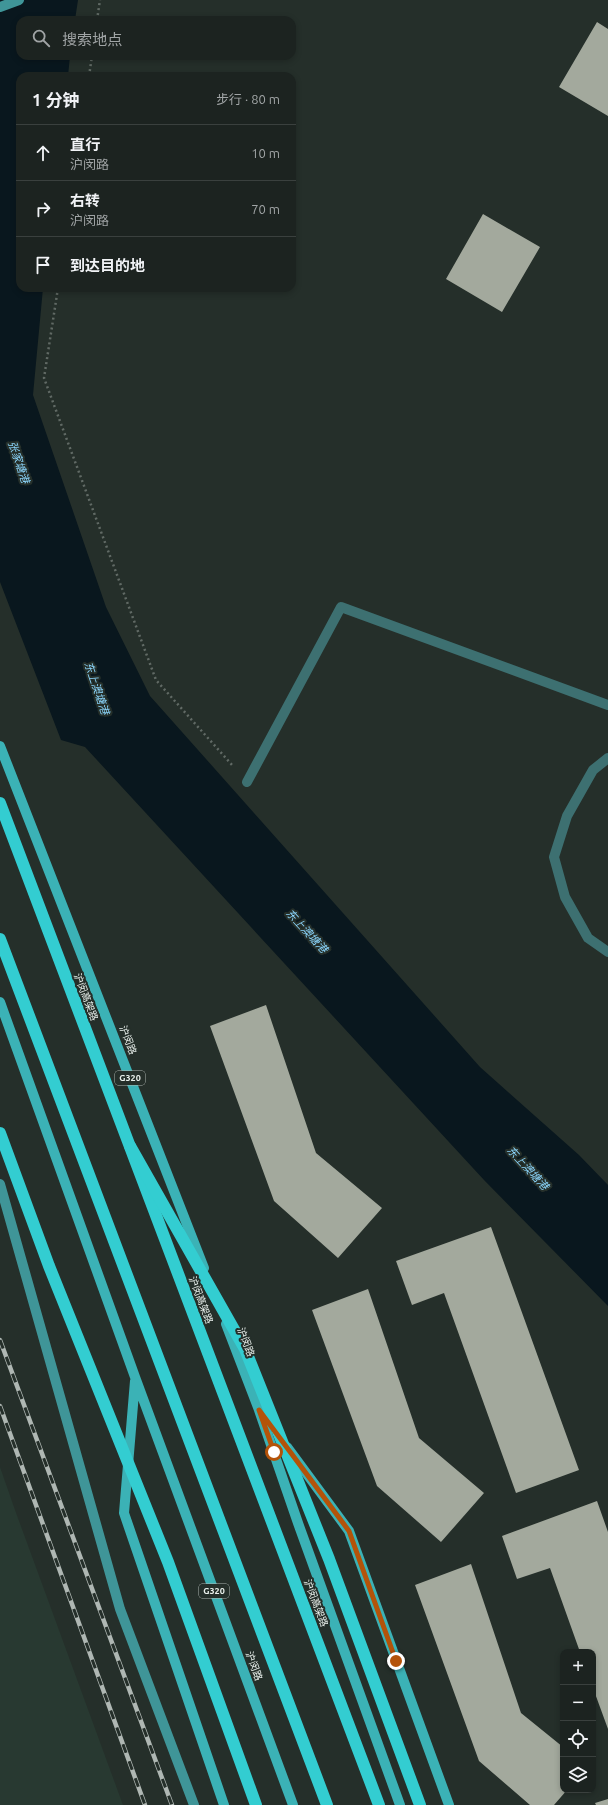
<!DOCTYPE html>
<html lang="zh">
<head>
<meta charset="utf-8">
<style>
  :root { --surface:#1c2320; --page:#252b29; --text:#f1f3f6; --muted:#a0a4a5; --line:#3a403e }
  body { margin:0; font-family:Ubuntu,"Noto Sans SC",sans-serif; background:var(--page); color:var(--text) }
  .controls { position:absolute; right:12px; bottom:12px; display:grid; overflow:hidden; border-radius:8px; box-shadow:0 2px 6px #0003 }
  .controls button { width:36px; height:36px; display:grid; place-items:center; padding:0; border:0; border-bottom:1px solid var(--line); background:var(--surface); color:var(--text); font:20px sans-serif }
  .stop { position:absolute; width:12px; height:12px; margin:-9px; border:3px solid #b45309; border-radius:50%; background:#fff }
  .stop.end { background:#b45309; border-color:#fff; box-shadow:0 1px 4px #0008 }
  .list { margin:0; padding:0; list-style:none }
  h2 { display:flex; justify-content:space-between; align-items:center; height:52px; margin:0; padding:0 16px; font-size:17px }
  h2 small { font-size:13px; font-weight:400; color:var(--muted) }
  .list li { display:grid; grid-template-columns:26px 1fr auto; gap:12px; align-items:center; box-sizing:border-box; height:56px; padding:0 16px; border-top:1px solid var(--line) }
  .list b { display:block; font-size:15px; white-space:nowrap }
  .list p { margin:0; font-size:13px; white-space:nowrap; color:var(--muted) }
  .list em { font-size:13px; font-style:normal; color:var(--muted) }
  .icon { flex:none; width:22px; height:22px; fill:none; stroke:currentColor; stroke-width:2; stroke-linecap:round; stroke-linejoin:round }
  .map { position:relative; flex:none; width:608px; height:1805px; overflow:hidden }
  .search { position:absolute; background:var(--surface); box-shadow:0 2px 6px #0003; left:16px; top:16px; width:280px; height:44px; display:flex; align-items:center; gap:10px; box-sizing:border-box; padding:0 14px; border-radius:12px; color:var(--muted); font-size:15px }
  .panel { position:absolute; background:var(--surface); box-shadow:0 2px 6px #0003; left:16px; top:72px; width:280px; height:220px; border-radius:12px }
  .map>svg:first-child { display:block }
</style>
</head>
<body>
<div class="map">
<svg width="608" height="1805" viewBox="0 0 608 1805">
  <rect width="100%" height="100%" fill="#252f2a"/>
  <!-- built -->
  <path fill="#283931" d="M0,1467L15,1510L123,1805H0Z"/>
  <!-- water -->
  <path fill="#09171e" d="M0,0H78L75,20H20V56H70L68,76H20V288H43L33,395L106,607L150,696L480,1067L579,1155L608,1185V1306L484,1180L85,747L61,740L0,582Z"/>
  <!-- building -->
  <path fill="#a3a99d" d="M597,22L608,29V116L559,87Z
    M483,214L540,247L502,312L446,279Z
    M266,1005L316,1153L382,1208L338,1258L274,1201L210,1026Z
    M491,1227L579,1470L516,1493L444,1293L412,1305L396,1261Z
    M368,1289L419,1438L484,1493L441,1542L377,1486L312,1310Z
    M597,1501L608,1532V1729L593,1688V1652H580L550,1568L517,1579L502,1536Z
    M471,1564L521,1713L563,1747V1790H567L554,1805H530L479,1761L415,1585Z
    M608,1799V1805H596L595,1803Z"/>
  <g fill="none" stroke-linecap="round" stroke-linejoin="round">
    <!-- path -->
    <path stroke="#616a65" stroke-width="2.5" stroke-dasharray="2 3" stroke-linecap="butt" d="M97,20L100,0
      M89,76L92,56
      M58,288L44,378L156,680L233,766"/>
    <!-- street -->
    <path stroke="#3d7071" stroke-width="10" d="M608,758L593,770L567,816L554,857L565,897L588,938L608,952
      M247,782L341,607L608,705"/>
    <!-- secondary -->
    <path stroke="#3f9598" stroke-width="10" d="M0,7L19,0
      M0,1184L120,1609L194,1805"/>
    <!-- primary -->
    <path stroke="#3bb2b6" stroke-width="10" d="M0,746L204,1268
      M0,1002L135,1377L293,1805
      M226,1324L259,1410L298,1523L400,1805
      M135,1381L124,1513L224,1805
      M287,1447L349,1531L449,1805"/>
    <!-- highway -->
    <path stroke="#33cdd1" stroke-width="12" d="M0,803L379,1805
      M0,939L327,1805"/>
    <defs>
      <path id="rail" d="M0,1340L172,1805
        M0,1406L145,1805"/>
    </defs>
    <!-- rail casing -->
    <use href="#rail" stroke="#afb7b3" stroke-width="4.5"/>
    <!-- rail -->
    <use href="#rail" stroke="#252f2a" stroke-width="3" stroke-dasharray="9" stroke-linecap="butt"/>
    <!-- highway-bridge -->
    <path stroke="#33cdd1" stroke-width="12" d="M0,1133L49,1266L168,1562L256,1805
      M130,1146L245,1349L329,1559L420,1805"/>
  </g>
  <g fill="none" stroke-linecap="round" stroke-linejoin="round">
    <!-- route -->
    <path stroke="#b45309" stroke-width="5" d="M274,1452L259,1410L349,1531L396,1661"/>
  </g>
  <g text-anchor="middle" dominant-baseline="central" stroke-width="4" stroke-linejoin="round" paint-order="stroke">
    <!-- shield labels -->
    <g fill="#252f2a" stroke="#afb7b2" stroke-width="1">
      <rect x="115" y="1071" width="30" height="14" rx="3"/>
      <rect x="199" y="1584" width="30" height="14" rx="3"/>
    </g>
    <g font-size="9" font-weight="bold" fill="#eaf1ed">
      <text x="130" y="1078">G320</text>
      <text x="214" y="1591">G320</text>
    </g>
    <!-- street labels -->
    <g font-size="10" fill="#eaf1ed" stroke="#252f2a">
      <text transform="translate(86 997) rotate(69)">沪闵高架路</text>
      <text transform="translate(128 1040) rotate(69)">沪闵路</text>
      <text transform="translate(201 1300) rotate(69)">沪闵高架路</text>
      <text transform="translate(246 1342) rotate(69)">沪闵路</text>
      <text transform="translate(316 1603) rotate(69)">沪闵高架路</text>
      <text transform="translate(254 1666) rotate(70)">沪闵路</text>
    </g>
    <!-- water labels -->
    <g font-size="11" font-style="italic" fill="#8ad4fa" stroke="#252f2a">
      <text transform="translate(19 462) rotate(71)">张家塘港</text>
      <text transform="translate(97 688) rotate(71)">东上澳塘港</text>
      <text transform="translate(307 931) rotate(47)">东上澳塘港</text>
      <text transform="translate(528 1168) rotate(47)">东上澳塘港</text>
    </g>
  </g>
</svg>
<div class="controls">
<button>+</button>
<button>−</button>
<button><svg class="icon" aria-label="locate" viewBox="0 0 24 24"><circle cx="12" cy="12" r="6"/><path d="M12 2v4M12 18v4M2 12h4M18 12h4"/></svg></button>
<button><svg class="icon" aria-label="layers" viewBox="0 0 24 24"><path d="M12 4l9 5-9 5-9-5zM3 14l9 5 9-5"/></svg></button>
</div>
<div class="stop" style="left:274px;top:1452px"></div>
<div class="stop end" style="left:396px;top:1661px"></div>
<div class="search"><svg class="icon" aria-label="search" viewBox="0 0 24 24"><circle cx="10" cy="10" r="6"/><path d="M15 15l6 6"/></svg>搜索地点</div>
<section class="panel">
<h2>1 分钟<small>步行 · 80 m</small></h2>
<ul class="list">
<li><svg class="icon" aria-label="ahead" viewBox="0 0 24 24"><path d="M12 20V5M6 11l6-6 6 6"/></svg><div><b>直行</b><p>沪闵路</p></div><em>10 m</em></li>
<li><svg class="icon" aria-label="right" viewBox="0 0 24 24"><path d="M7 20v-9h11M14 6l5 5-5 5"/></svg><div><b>右转</b><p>沪闵路</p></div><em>70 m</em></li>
<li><svg class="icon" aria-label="arrive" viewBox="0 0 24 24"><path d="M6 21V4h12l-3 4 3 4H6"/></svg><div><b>到达目的地</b></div></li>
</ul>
</section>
</div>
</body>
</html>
